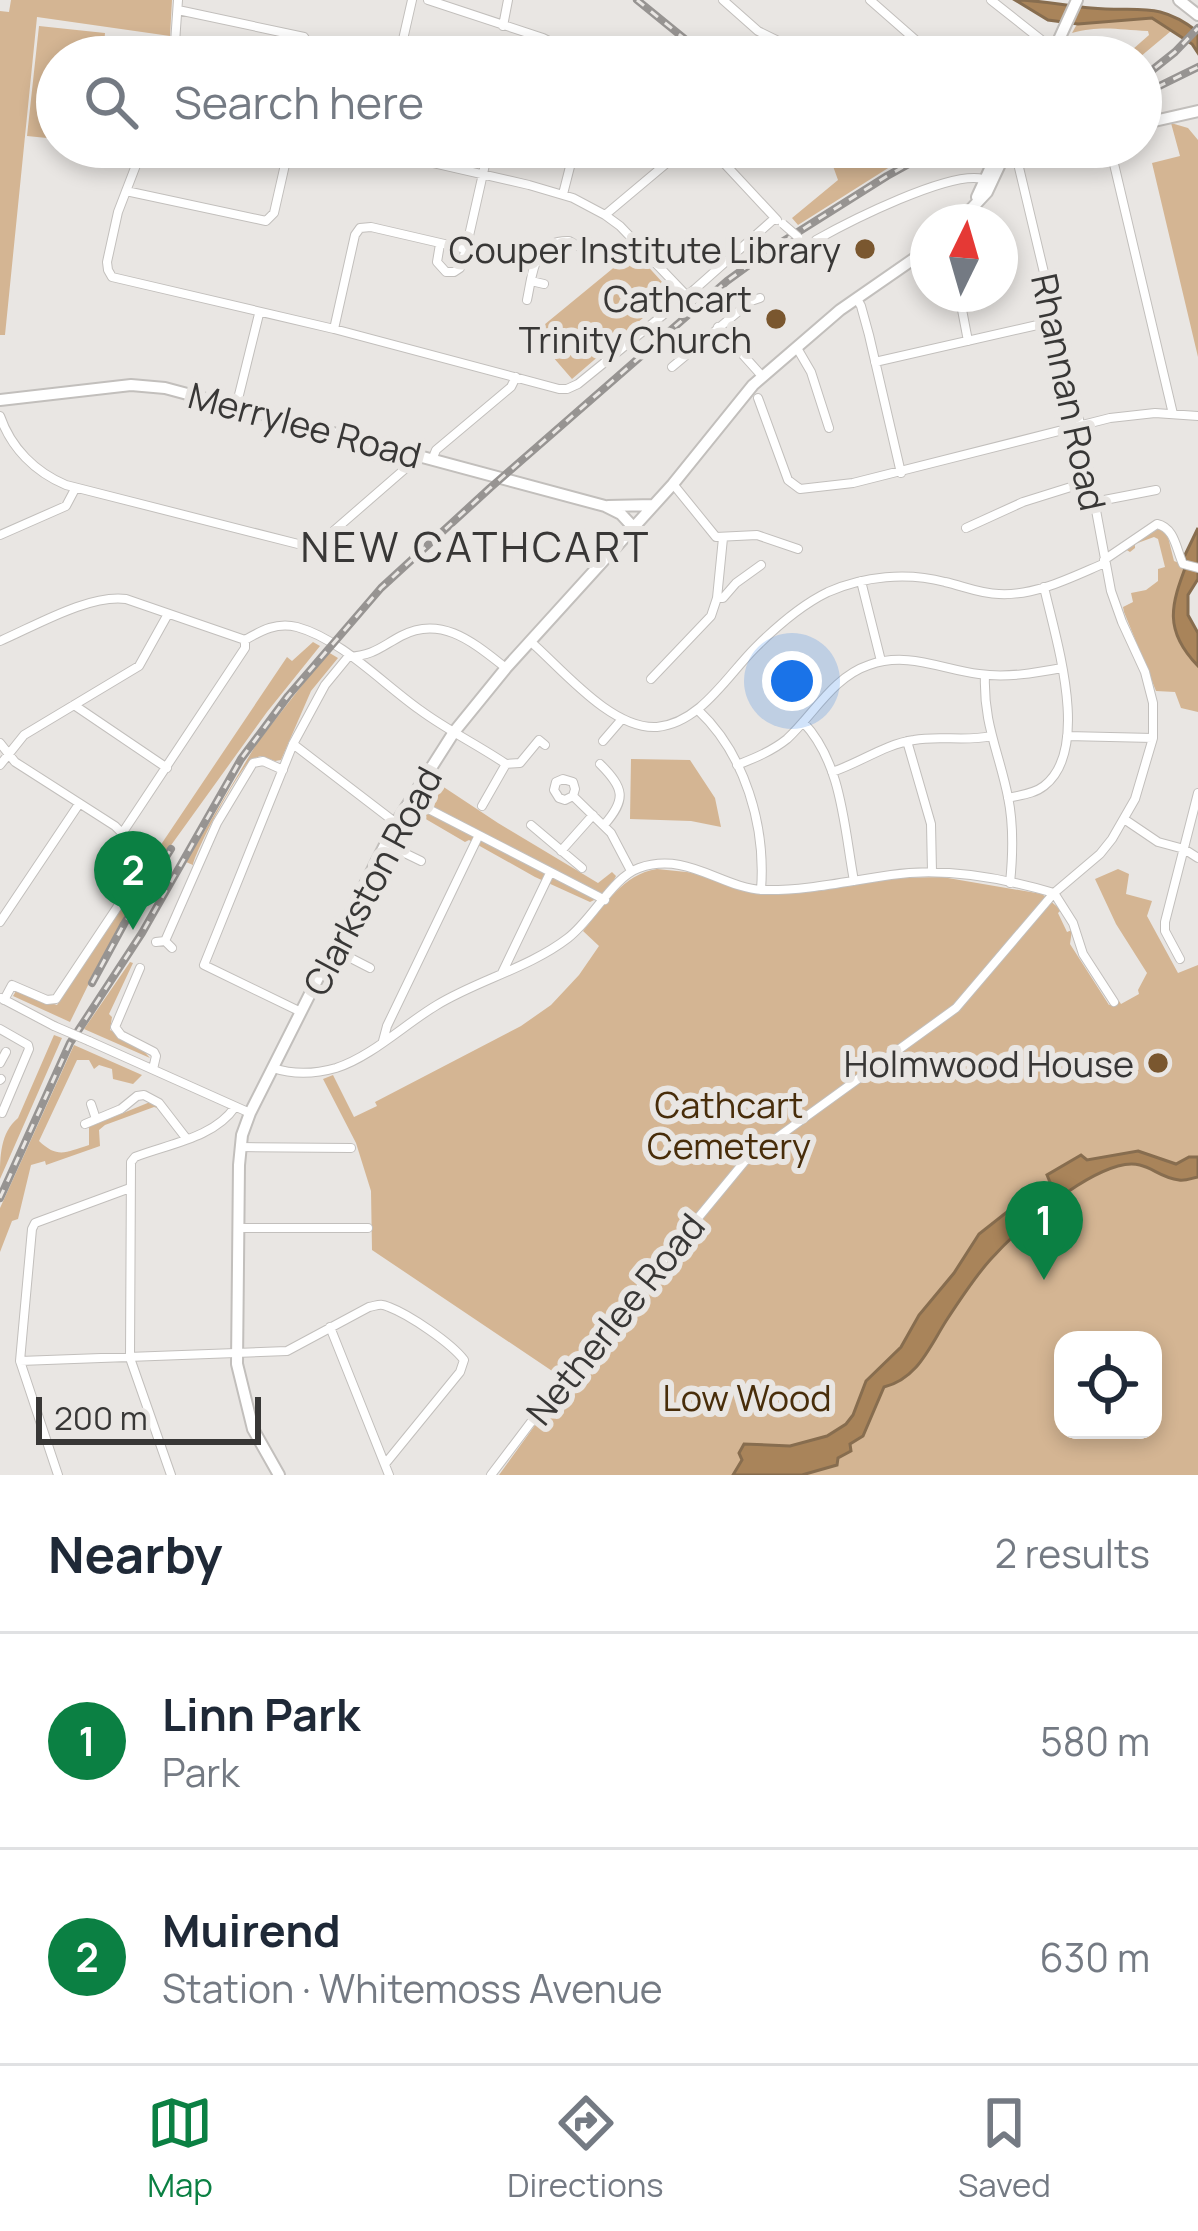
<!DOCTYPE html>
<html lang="en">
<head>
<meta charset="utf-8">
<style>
  :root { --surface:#fff; --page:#f6f6f7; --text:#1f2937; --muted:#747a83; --line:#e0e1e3; --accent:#0b8043 }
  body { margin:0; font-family:Manrope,sans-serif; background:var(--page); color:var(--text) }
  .controls { position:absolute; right:36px; bottom:36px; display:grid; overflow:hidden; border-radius:24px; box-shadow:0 6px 18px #0003 }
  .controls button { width:108px; height:108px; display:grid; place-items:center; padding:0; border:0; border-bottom:3px solid var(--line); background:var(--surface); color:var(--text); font:60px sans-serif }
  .compass { position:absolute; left:910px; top:204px; width:108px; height:108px; border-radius:50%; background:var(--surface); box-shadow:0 6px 18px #0003; rotate:5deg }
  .scale { position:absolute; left:36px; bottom:30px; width:225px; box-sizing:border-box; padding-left:12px; border:6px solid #383736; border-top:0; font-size:33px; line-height:42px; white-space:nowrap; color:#383736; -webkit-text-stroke:9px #e9e6e3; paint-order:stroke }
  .you { position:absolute; left:792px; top:681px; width:42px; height:42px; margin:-30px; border:9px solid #fff; border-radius:50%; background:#1a73e8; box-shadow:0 0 0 18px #1a73e833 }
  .badge { display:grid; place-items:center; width:78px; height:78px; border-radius:50%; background:var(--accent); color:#fff; font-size:39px; font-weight:700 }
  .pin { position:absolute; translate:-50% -99px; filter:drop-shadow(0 3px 6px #0008) }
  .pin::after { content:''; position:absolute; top:63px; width:42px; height:36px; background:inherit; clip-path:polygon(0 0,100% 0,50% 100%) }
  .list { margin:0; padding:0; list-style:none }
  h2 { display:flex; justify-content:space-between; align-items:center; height:156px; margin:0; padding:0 48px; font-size:51px }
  h2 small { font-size:39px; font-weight:400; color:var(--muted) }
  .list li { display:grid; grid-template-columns:78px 1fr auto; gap:36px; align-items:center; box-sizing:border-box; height:216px; padding:0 48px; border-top:3px solid var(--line) }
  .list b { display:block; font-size:45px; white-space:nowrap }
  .list p { margin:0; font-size:39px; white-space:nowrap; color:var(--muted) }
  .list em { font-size:39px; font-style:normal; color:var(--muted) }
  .icon { flex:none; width:66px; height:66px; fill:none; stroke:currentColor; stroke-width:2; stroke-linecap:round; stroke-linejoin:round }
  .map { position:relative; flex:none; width:1198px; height:1475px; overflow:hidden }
  .search { position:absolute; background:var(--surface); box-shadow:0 6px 18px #0003; left:36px; right:36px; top:36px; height:132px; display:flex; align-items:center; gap:30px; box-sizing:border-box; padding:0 42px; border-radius:66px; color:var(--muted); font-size:45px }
  .sheet { height:588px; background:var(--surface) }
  nav { display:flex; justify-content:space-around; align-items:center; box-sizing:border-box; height:168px; border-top:3px solid var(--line); background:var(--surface); font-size:33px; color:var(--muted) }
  nav a { display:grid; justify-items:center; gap:6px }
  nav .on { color:var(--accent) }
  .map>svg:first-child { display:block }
</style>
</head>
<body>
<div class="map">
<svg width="1198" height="1475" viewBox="0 0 1198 1475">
  <rect width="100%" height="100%" fill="#e9e6e3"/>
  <!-- green -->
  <path fill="#d4b593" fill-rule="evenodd" d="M11,0H172L170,36L37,17L5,335H0V11L9,12Z
    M1152,18L1171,31L1140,57H1124L1149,35L1148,31C1119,30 1102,25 1072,33L1077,24Z
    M39,26L105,33L103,57H57V139L27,136Z
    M1171,123L1188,128L1198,140V357L1152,163L1180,156Z
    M821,147H930L904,158L798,225L792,218L838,180L829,155Z
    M634,251L672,293L572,379L533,334Z
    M1152,530H1161L1168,537L1174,561L1193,569L1178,600L1198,657V712L1181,708L1175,692L1156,691L1124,612L1123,607L1133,602L1131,593L1146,590L1158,581V569L1165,567L1158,539L1154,537L1135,544V548L1130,552L1125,549Z
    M313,642L320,646L267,712L164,855L156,852L287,657L292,661Z
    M328,652L338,658L311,691L281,760L275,761L261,756C258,757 254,758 251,760C239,769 196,849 193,865L186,862L257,743Z
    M631,759L690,760L715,798L721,827L691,821L630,819Z
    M430,778L498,823L598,883L612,872L616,876L607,894L590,902L535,877L469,840L465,842L412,811Z
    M157,856L163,858L97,967L70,1022L13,996L16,991L57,1005Z
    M657,869L696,873L739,890L760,893L819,891L896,878L942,877L1042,894L1061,910L1058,913L1067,932L1072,930L1070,944L1109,1005L1119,1001L1121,1004L1139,994L1138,990L1147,973L1116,924L1095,879L1118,869L1129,874L1126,894L1152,901L1147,916L1178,973L1198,965V1475H499L567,1381L372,1250L371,1191L356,1143L323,1079L333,1075L354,1117L377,1106L375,1102L521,1026L551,1005L579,975L599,946L583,931C604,906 623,874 657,869ZM1063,1340H1153V1430H1063Z
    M130,962L133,963L109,1014L112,1017L110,1030L139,1046L150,1058L84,1029Z
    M54,1035L62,1038L0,1179C0,1157 0,1133 18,1118Z
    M74,1045L142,1075L133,1084L113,1079L112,1069L99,1065L94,1069L89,1060H77L39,1141C58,1159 66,1152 89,1145V1127L150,1102L160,1109L154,1107L105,1125L99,1130L100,1146L46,1165L45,1161L31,1165L18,1219L12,1221L0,1252V1208Z"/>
  <!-- water -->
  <path fill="#a9845a" stroke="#876d4f" stroke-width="3" d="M1015,0C1042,0 1065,6 1091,8C1138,13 1157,0 1198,32V53L1192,44L1152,18L1078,24L1048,20Z
    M1198,528V579L1188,595V615L1198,633V666C1163,630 1171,605 1187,563L1184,557Z
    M1138,1151L1176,1164L1189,1157H1198V1177C1192,1178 1186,1181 1179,1180C1154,1177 1148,1158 1118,1166C1076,1178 1019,1228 990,1260C974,1278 959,1301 946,1321C929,1348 917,1379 884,1387L863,1436L850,1444L851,1451L838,1458L837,1465L802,1475H733L742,1460L739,1453L744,1444L790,1446L827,1436L846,1424L853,1415L866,1381L901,1347L919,1315L954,1273L979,1234L1017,1204L1038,1197L1052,1187L1047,1175L1081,1155L1087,1160Z"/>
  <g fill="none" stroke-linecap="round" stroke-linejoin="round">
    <defs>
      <path id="minor" d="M428,0L543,38L553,43L569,57
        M723,0L758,31L811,57
        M870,0L935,57
        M991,0L1049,46
        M178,10L304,37L311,47L310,57
        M503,26L508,0
        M174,57L178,0
        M399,57L412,0
        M143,147L118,212L107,262L108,270L112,277L334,329L559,389H567L578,384L695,289L775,218
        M363,147L529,185L573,198L605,215L620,226L687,296
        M709,147L777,220
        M1110,147L1173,414
        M126,191L266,221L274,213L289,147
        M563,194L575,147
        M605,215L686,147
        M816,240C848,222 950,170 983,179
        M440,244L437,262L446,272H454L460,268L466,249
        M531,281L544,284
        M959,294L968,341
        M857,299L861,306L869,335L901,473
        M527,300C533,272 533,240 569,241C600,258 604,267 634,241
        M718,327L762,376
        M334,329L355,235L360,228L371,227L466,249L489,147
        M674,344L685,355
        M797,348L811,372L829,428
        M875,362L1055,321
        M672,367L751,301L760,298
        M758,398L788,480L800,489L853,483L1110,418L1155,413L1198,416
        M236,407L259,314
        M0,416C11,448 35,472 66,485L306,546L322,541L406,468L412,454
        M432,460L436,450L511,387L516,377
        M673,484L716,537L757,535L798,549
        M1094,502L1156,490
        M966,528L1023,502L1090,481
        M0,535L66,506L75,489
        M1104,560L1157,524C1175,528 1176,549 1183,564L1198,568
        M861,581L881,661
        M717,598H723L736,583L761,565
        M245,640C262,630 277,622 297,627C341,639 383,684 420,710C447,730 478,745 506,764L482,806
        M0,641C35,626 89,594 126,599L245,640
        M531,642C563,670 612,730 657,727C700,723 727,676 755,648C777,626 801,605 828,592C864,576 907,572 945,582C963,586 981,594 999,594C1036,596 1072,577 1105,563
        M985,675C983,723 999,752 1008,797C1014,826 1013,854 1010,883
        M651,679L711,616L717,598L723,538
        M74,705L167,768
        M698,710C745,754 766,826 761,890
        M803,722C842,763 844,827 854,881
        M1067,736L1153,738
        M603,741L622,719
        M907,741L931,824L932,872
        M0,743L15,762L115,826L146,857L144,867L56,999L47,1000L12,985L4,1000
        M293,744L396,823
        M506,764L520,763L539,740L545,745
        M600,764C624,788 627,799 604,825
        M0,765L24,735L139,666L168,614
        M737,765C755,758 772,751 787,739C814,714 833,677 869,665C907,651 941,669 979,674C1007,678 1035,673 1062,668
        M832,772C860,763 885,744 914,740C939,735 965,742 991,736
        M573,796L565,800L559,798L554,790L556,782L563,779L573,782L575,789L573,796L611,833L631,871
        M1008,798C1020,795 1034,794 1044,786C1092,749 1055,637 1044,587
        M411,800L605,900
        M1124,819L1158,842L1184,849L1198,858
        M531,825L582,868
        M121,835L245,648V640
        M386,844L421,861
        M561,851L593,815
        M1054,893L1073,923L1083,954L1114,1002
        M0,922L79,804
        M165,941L217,823L253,763L263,761L283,770
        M156,942L165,941L172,948
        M333,949L370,968
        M1180,959L1165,931V922L1198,793
        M140,968L115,1027L121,1035L154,1052L156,1056L153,1069
        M502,973L550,873
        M1,998L54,1026
        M301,1012L204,965L293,744L325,685L348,657C374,655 379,648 401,636C442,614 475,644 506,668
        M0,1029L28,1045L29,1049L2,1113
        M89,1041L250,1113
        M383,1041L387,1026L478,837
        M0,1063L6,1052
        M273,1068C294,1075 315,1074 336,1068C371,1057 405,1024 437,1005C478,980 529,968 568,938C592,920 613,877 639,868C687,851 721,888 763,890C806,891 848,881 891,875C944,867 1003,878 1054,893
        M0,1080L1,1079
        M91,1104L96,1119
        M85,1124L121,1109L137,1096L144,1095L159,1103L186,1138
        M240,1147L351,1148
        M239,1228H368
        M330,1327L389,1475
        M20,1361L287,1351L369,1307C379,1305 380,1303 389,1307C410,1315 451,1343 464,1360L460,1372L385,1464
        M58,1475L20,1361L32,1229L35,1223L130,1188
        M171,1475L130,1358L131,1162L135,1157C168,1144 214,1138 235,1107
        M491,1475L547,1401L745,1161L956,1008L1054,893L1100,854L1112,839L1135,799L1153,738V703L1145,672L1122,622L1111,591L1080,424L1016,155"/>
      <path id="major" d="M1179,0L1198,15
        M1051,57L1077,0
        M1141,124L1198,111
        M1006,150L1016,155L1050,147
        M977,197L1000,147
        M959,222L987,192L1008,147
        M0,400L131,385L165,388L605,506L621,514L634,528
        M608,506L654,505
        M279,1475L253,1429L237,1364L239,1165L242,1135L250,1113L396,823L454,732L506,668L673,484L753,385L840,310L928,249"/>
    </defs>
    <!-- minor casing -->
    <use href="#minor" stroke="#c2bfbc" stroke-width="10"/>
    <!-- major casing -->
    <use href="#major" stroke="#c2bfbc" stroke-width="14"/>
    <!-- minor -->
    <use href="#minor" stroke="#fff" stroke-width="8"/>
    <!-- major -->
    <use href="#major" stroke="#fff" stroke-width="10"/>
    <defs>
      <path id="rail" d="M637,0L707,57
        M1141,79L1175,52L1198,28
        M1141,95L1198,67
        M92,983L124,924L171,849
        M0,1198L70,1043L142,933L241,759L288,696L381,588L490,488L727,281L771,249L887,176L916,160L952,147"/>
    </defs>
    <!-- rail casing -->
    <use href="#rail" stroke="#979492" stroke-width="8"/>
    <!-- rail -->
    <use href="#rail" stroke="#e9e6e3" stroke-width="3" stroke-dasharray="9" stroke-linecap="butt"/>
    <defs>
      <path id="minor-bridge" d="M783,224L798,237
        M54,1026L89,1041"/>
    </defs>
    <!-- minor-bridge casing -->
    <use href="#minor-bridge" stroke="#c2bfbc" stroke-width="10" stroke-linecap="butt"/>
    <!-- minor-bridge -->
    <use href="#minor-bridge" stroke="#fff" stroke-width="8"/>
  </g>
  <!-- markers -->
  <g fill="#7a572f" stroke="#e9e6e3" stroke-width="4.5">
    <circle cx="865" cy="249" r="12"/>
    <circle cx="776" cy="319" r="12"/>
    <circle cx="1158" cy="1063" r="12"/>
  </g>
  <g text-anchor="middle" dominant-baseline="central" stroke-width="12" stroke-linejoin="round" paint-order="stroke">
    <!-- poi labels -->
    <g font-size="36" fill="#383736" stroke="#e9e6e3" text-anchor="end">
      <text x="841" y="249">Couper Institute Library</text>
      <text x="752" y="298">Cathcart<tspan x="752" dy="41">Trinity Church</tspan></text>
      <text x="1134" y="1063">Holmwood House</text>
    </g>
    <!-- street labels -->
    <g font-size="36" fill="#383736" stroke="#e9e6e3">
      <text transform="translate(1069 392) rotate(78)">Rhannan Road</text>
      <text transform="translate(305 425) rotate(15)">Merrylee Road</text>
      <text transform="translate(372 881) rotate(-62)">Clarkston Road</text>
      <text transform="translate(615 1319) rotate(-51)">Netherlee Road</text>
    </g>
    <!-- park labels -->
    <g font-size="36" fill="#482d0a" stroke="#e9e6e3">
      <text x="729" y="1104">Cathcart<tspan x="729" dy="41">Cemetery</tspan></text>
      <text x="747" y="1397">Low Wood</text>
    </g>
    <!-- quarter labels -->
    <g font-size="42" letter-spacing="3" fill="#383736" stroke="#e9e6e3">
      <text x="476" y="546">NEW CATHCART</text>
    </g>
  </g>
</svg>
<div class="controls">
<button><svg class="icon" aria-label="locate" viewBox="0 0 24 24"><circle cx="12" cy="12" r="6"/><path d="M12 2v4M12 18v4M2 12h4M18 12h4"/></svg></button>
</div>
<svg class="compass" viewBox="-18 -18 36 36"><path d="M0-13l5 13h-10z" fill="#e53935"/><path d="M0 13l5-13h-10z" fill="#747a83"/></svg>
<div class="scale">200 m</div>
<div class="you"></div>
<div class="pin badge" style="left:1044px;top:1280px">1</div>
<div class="pin badge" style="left:133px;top:930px">2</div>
<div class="search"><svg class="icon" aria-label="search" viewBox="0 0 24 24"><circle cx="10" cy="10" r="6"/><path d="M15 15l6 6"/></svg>Search here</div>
</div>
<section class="sheet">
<h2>Nearby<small>2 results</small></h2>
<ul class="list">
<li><span class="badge">1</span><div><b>Linn Park</b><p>Park</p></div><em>580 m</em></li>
<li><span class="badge">2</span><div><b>Muirend</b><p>Station · Whitemoss Avenue</p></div><em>630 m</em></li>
</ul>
</section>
<nav>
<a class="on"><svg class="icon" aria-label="map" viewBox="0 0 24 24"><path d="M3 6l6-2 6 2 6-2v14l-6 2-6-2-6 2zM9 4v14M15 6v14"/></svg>Map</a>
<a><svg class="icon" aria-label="directions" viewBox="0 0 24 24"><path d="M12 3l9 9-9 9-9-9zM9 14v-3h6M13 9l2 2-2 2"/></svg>Directions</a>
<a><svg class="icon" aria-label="saved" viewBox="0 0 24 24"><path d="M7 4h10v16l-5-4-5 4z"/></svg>Saved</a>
</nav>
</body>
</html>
